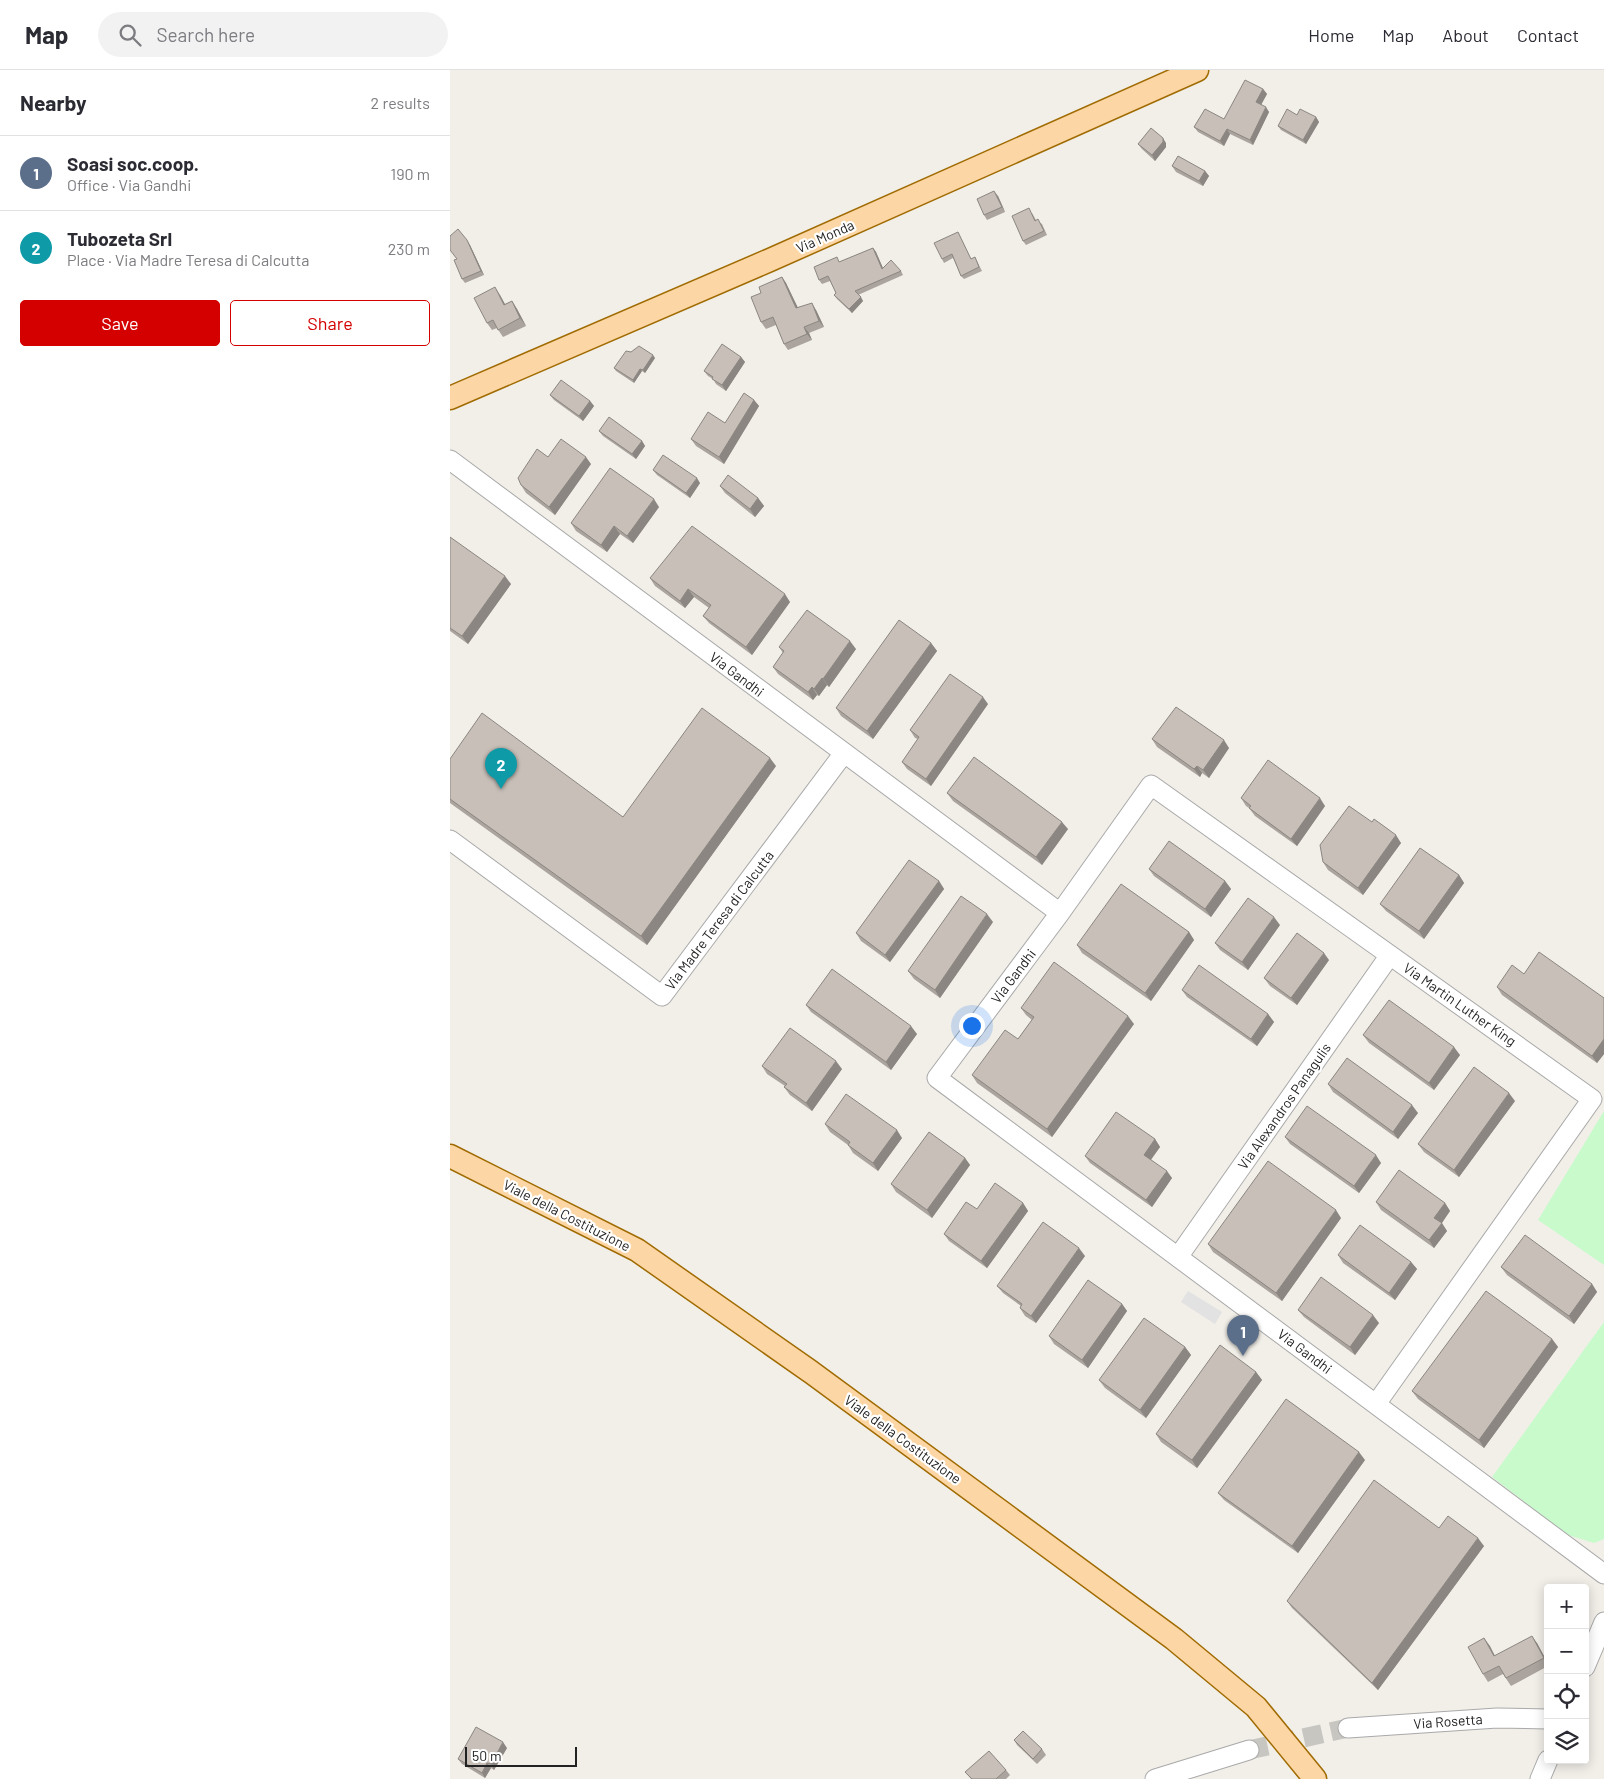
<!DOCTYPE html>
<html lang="en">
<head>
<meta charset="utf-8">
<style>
  :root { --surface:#fff; --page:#f2f2f3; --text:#2b2b33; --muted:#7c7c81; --line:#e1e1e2; --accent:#d40000 }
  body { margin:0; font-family:Barlow,sans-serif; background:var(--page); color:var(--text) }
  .controls { position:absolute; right:15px; bottom:15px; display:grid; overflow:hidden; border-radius:5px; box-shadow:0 2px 12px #0003 }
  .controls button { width:45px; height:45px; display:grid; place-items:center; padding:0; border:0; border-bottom:1px solid var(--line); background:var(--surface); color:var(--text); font:25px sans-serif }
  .scale { position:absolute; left:15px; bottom:12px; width:112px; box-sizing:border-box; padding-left:5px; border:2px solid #222; border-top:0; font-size:14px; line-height:18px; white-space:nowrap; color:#222; -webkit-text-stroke:4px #fff; paint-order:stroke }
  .you { position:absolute; left:521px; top:955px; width:18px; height:18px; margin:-12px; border:4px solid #fff; border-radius:50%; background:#1a73e8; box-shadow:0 0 0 8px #1a73e833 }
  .badge { display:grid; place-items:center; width:32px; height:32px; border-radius:50%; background:var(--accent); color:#fff; font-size:16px; font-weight:700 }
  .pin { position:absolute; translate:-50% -41px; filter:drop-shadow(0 1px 2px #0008) }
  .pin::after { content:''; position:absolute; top:26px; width:18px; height:15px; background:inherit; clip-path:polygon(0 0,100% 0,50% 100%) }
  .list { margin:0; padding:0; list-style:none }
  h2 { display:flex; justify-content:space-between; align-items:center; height:65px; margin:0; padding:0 20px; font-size:21px }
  h2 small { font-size:16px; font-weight:400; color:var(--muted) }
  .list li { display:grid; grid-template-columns:32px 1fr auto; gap:15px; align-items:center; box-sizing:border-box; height:75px; padding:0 20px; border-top:1px solid var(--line) }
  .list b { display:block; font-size:19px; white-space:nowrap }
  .list p { margin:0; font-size:16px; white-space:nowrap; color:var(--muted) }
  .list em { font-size:16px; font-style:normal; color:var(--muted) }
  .actions { display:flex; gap:10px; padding:15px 20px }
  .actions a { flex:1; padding:11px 0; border:1px solid var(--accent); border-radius:5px; text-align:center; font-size:18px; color:var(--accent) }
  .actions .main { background:var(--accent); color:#fff }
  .icon { flex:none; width:28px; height:28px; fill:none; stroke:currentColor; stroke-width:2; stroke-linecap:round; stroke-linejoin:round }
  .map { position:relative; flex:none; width:1154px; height:1709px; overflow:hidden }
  header { display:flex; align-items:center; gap:30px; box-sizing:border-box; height:70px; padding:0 25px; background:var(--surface); border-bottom:1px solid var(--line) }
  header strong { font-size:24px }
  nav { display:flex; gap:28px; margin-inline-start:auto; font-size:18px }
  .search { width:350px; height:45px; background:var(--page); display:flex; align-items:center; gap:12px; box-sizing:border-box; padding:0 18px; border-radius:28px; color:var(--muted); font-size:19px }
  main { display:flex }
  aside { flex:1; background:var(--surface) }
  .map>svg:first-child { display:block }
</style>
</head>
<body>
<header>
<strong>Map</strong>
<div class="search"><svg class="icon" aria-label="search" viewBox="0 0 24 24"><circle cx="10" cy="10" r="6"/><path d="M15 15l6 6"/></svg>Search here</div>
<nav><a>Home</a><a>Map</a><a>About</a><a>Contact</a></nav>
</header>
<main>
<aside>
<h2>Nearby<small>2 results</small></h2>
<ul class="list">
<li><span class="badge" style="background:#5c6f8a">1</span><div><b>Soasi soc.coop.</b><p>Office · Via Gandhi</p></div><em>190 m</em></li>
<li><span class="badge" style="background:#0f9aa8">2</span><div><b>Tubozeta Srl</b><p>Place · Via Madre Teresa di Calcutta</p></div><em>230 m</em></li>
</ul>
<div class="actions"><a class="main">Save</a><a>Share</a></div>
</aside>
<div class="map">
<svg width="1154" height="1709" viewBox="0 0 1154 1709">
  <rect width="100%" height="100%" fill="#f2efe9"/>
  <!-- park -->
  <path fill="#c8facc" d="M1154,1041V1195L1088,1150Z
    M1154,1252V1469L1144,1473L1118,1465L1042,1407Z"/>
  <!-- parking -->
  <path fill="#e2e2e2" d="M738,1221L772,1242L765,1254L731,1232Z"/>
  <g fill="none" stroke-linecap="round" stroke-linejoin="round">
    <!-- minor-tunnel -->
    <path stroke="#c8c6c1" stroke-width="19" stroke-dasharray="19 9" stroke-linecap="butt" d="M799,1680L898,1658"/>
    <defs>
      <path id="minor" d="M0,390L610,843L487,1008L1154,1504
        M0,770L212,926L394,683
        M610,843L701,715L1142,1029L926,1334
        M728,1187L940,885
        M1135,1597L1154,1552
        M898,1658L1047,1648L1098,1649
        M705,1709L799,1680
        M1090,1709L1098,1690"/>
      <path id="major" d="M0,328L320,190L747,0
        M0,1086L187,1180L361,1302L724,1569L806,1637L865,1709"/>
    </defs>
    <!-- minor casing -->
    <use href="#minor" stroke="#a9a9a9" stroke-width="21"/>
    <!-- major casing -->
    <use href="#major" stroke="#a06b00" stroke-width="25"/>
    <!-- minor -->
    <use href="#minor" stroke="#fff" stroke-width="19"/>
    <!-- major -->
    <use href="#major" stroke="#fcd6a4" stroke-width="22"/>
  </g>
  <!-- wall -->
  <path fill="#aba49e" d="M813,19L817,24L811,34L819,42L803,75L780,64L774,76L748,62L744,57L774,49Z
    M847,45L866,47L869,52L856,74L831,60L828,56Z
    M716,73V77L705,91L692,79L688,74Z
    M722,96L755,101L759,106L753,116L726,102Z
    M548,126L555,142L537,150L534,145Z
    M582,143L586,150L592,154L597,165L576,175L573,171Z
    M508,162L521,189L525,187L532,201L514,209L511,206L503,188L494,193L492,189Z
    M20,175L34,205L15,213L12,209L7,189Z
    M423,178L426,182L433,198L451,201L453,205L408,225L413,231L402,243L387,229L384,225L386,223L380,211L372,214L369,210L390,192Z
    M332,207L336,213L347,237L366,240L374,257L359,263L362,270L338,280L334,274L326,255L316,259L311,252V223Z
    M50,225L55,234L62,231L67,239L76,256L53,267L47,258L42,260L37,253Z
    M181,282L205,288L195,303L192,301L184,313L166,301L164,298Z
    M291,287L295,292L276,321L266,314L263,309L258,306L254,301Z
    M100,325L140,331L144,336L133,351L104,330Z
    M304,330L309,336L274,394L246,376L241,369L275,353Z
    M149,361L192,371L195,376L186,389L153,366Z
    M98,387L141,394L105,445L76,423L71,415Z
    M203,400L250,413L240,428L207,405Z
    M270,416L308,428L314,436L305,447L275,423Z
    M209,437L183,473L170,464L157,482L126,461L121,453Z
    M0,467L61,514L18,574L0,561Z
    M200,508L340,532L302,585L259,553L253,546L259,538L244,527L235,538L205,516Z
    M481,573L487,581L423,669L391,646L386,638Z
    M329,577L406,579L379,617L377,615L369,626L367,625L363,630L328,604L323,597L333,583Z
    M538,634L481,716L457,699L452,692L468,669L465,668L460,660Z
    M702,669L779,678L759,708L752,703L750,707L707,677Z
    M0,689L173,747L326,696L197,875L0,733Z
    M497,723L618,759L592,795L503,731Z
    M791,728L875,736L847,776L805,746L799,738L796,736Z
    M922,752L951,773L913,825L878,800L873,792Z
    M699,799L775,811L781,819L761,847L704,806Z
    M1009,805L1014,813L974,869L936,841L930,834Z
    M489,811L494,819L440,892L411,871L406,863Z
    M543,852L490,928L464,909L458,901Z
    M830,855L798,900L770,880L765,873Z
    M739,862L744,870L701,931L632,883L627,875Z
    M879,890L847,935L820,916L814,908Z
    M1074,904L1154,928V984L1147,993L1052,925L1047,917Z
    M732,920L818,944L824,952L807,976L737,927Z
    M356,935L467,964L441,1000L361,942Z
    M571,938L684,954L602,1067L527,1013L522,1005L568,969L582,950L576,945Z
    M913,965L1010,985L984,1020L919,973Z
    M312,996L392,999L362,1041L340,1025L334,1017L335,1016L317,1004Z
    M878,1014L968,1043L948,1069L883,1022Z
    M1065,1031L1009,1107L974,1082L968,1074Z
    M375,1054L452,1068L428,1101L403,1083L398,1075L380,1062Z
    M835,1067L931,1093L909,1123L840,1074Z
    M705,1069L710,1077L701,1090L722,1108L702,1137L640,1093L635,1086Z
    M515,1088L520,1095L482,1148L446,1122L441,1114Z
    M926,1132L995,1133L1000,1141L991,1153L997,1161L984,1178L931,1140Z
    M573,1133L578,1141L537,1198L499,1171L494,1164L527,1139Z
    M891,1148L832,1231L763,1182L758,1174Z
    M888,1185L961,1192L967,1199L945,1230L893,1193Z
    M635,1186L586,1253L575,1246L570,1238L571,1236L553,1223L547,1216Z
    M1051,1197L1142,1214L1147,1222L1124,1254L1057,1205Z
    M672,1234L677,1241L638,1298L604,1274L599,1266Z
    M848,1240L929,1253L905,1285L854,1247Z
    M1102,1269L1108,1277L1034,1378L968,1329L962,1321Z
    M735,1277L741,1285L696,1348L655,1318L649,1310Z
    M806,1302L812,1310L747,1398L711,1372L706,1364Z
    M915,1390L848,1483L774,1430L768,1423Z
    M989,1458L1034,1476L928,1620L842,1538L837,1531Z
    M1034,1568L1045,1586L1087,1573L1098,1593V1596L1061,1616L1053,1604L1038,1612L1033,1604Z
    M564,1670L592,1679L596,1685L587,1694L567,1675Z
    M57,1678L44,1700L41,1698L35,1708L12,1694L8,1689Z
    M556,1700L560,1705L556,1709H521L515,1702Z"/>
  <!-- shaded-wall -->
  <path fill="#8b8681" d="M813,19L817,24L810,37L806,32Z
    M816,37L819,42L803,75L800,70Z
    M866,47L869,52L856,74L853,70Z
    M777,59L780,64L774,76L770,71Z
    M713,68L716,73V77L705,91L702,85Z
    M755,101L759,106L753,116L749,111Z
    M544,121L548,126L555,142L552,137Z
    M17,170L20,175L34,205L31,201Z
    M423,178L426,182L435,203L432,199Z
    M332,207L336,213L351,244L346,238Z
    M45,217L50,225L59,242L54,235Z
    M411,227L413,231L402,243L399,239Z
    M62,231L67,239L76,256L70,248Z
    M362,233L366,240L374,257L369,251Z
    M354,257L359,263L362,270L357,264Z
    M203,285L205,288L195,303L193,300Z
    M291,287L295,292L276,321L272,315Z
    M190,299L192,301L184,313L183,310Z
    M304,330L309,336L274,394L269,387Z
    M140,331L144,336L133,351L129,346Z
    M192,371L195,376L186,389L182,384Z
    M136,387L141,394L105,445L99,437Z
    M247,408L250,413L240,428L236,423Z
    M308,428L314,436L305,447L300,439Z
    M204,429L209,437L183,473L177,466Z
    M164,456L170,464L157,482L151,475Z
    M55,506L61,514L18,574L12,566Z
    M238,519L244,527L235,538L230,531Z
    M335,524L340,532L302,585L296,577Z
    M400,571L406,579L379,617L373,609Z
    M481,573L487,581L423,669L417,661Z
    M372,608L377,615L369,626L364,619Z
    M362,617L367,625L363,630L358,622Z
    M533,627L538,634L481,716L476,709Z
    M774,670L779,678L759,708L753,700Z
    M320,688L326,696L197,875L191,866Z
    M747,696L752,703L750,707L744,699Z
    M870,728L875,736L847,776L841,769Z
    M612,752L618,759L592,795L586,787Z
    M946,765L951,773L913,825L908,818Z
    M1009,805L1014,813L974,869L969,861Z
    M489,811L494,819L440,892L435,885Z
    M775,811L781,819L761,847L755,839Z
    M537,844L543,852L490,928L485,920Z
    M824,847L830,855L798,900L792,892Z
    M739,862L744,870L701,931L695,923Z
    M874,883L879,890L847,935L841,928Z
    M818,944L824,952L807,976L801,969Z
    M678,946L684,954L602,1067L597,1059Z
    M461,956L467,964L441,1000L436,992Z
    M1154,969V984L1147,993L1142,986Z
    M1004,977L1010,985L984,1020L979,1013Z
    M386,991L392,999L362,1041L356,1033Z
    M1059,1023L1065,1031L1009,1107L1004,1100Z
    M962,1035L968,1043L948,1069L943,1062Z
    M447,1060L452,1068L428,1101L423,1093Z
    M705,1069L710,1077L699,1092L694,1085Z
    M926,1085L931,1093L909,1123L904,1116Z
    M515,1088L520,1095L482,1148L477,1140Z
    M717,1101L722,1108L702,1137L696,1130Z
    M573,1133L578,1141L537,1198L531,1191Z
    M995,1133L1000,1141L990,1156L984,1148Z
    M886,1140L891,1148L832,1231L826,1223Z
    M992,1153L997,1161L984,1178L979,1170Z
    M629,1178L635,1186L586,1253L581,1246Z
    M961,1192L967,1199L945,1230L939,1223Z
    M1142,1214L1147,1222L1124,1254L1119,1246Z
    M672,1234L677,1241L638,1298L632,1290Z
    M923,1245L929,1253L905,1285L900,1277Z
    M1102,1269L1108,1277L1034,1378L1029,1370Z
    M735,1277L741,1285L696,1348L690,1340Z
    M806,1302L812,1310L747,1398L742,1390Z
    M909,1382L915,1390L848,1483L842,1476Z
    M1028,1468L1034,1476L928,1620L922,1613Z
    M1082,1566L1087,1573L1098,1594L1094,1588Z
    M1034,1568L1040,1576L1049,1594L1044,1586Z
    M53,1672L57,1678L44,1700L41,1694Z
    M37,1693L41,1698L35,1708L32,1703Z"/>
  <!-- building -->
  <path fill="#c7bfb8" stroke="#8b8681" d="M795,10L813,19L806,32L816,37L800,70L777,59L770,71L744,57L755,39L774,49Z
    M837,39L847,45L850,39L866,47L853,70L828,56Z
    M701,58L713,68V72L702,85L688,74Z
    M728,86L755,101L749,111L722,96Z
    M544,121L552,137L534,145L527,129Z
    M579,138L585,151L588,149L594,161L573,171L562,146Z
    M8,159L17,170L31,201L12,209L4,190L7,189L0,180V166Z
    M508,162L521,189L525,187L529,197L511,206L502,184L492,189L484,173Z
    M423,178L432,199L441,190L451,201L405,221L411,227L399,239L384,225L386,223L378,206L369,210L364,197L387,187L389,192Z
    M332,207L346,238L362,233L369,251L354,257L357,264L334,274L323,247L311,252L301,227L311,223L309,217Z
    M45,217L54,235L62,231L70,248L48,260L43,250L37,253L24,228Z
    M272,274L291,287L272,315L262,309L263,307L254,301Z
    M189,276L203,285L193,300L190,299L183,310L164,298L176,281L181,282Z
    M111,310L140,331L129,346L100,325Z
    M294,323L304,330L269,387L241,369L258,342L275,353Z
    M159,347L192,371L182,384L149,361Z
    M111,369L136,387L99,437L71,415L68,408L87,379L98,387Z
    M213,385L247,408L236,423L203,400Z
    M160,398L204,429L177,466L164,456L151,475L121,453Z
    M278,405L308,428L300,439L270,416Z
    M242,456L335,524L296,577L253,546L261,535L238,519L230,531L200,508Z
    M0,467L55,506L12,566L0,558Z
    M357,540L400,571L373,609L372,608L364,619L362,617L358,622L323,597L334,581L329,577Z
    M449,550L481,573L417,661L386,638Z
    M500,604L533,627L476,709L452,692L469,667L460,660Z
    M726,637L774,670L753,700L747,696L744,699L702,669Z
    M252,638L320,688L191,866L0,729V689L32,643L173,747Z
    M524,687L612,752L586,787L497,723Z
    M818,690L870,728L841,769L799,738L801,736L791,728Z
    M899,736L922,752L924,749L946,765L908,818L873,792L870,775Z
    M719,771L775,811L755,839L699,799Z
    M970,778L1009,805L969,861L930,834Z
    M459,790L489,811L435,885L406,863Z
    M671,814L739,862L695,923L627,875Z
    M511,826L537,844L485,920L458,901Z
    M798,828L824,847L792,892L765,873Z
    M847,863L874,883L841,928L814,908Z
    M1089,882L1154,928V969L1142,986L1047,917L1062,895L1074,904Z
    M604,892L678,946L597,1059L522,1005L555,960L568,969L584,947L571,938Z
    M749,895L818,944L801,969L732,920Z
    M382,899L461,956L436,992L356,935Z
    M939,930L1004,977L979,1013L913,965Z
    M340,958L386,991L356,1033L334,1017L337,1014L312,996Z
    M897,988L962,1035L943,1062L878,1014Z
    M1024,997L1059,1023L1004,1100L968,1074Z
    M396,1024L447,1060L423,1093L398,1075L400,1072L375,1054Z
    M857,1036L926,1085L904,1116L835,1067Z
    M666,1042L705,1069L694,1085L717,1101L696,1130L635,1086Z
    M479,1062L515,1088L477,1140L441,1114Z
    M818,1091L886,1140L826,1223L758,1174Z
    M949,1100L995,1133L984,1148L992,1153L979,1170L926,1132Z
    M545,1113L573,1133L531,1191L494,1164L516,1132L527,1139Z
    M593,1152L629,1178L581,1246L570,1238L572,1234L547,1216Z
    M910,1155L961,1192L939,1223L888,1185Z
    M1075,1165L1142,1214L1119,1246L1051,1197Z
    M871,1207L923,1245L900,1277L848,1240Z
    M638,1210L672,1234L632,1290L599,1266Z
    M1036,1221L1102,1269L1029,1370L962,1321Z
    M694,1248L735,1277L690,1340L649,1310Z
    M770,1275L806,1302L742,1390L706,1364Z
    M836,1329L909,1382L842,1476L768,1423Z
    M924,1410L989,1458L998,1446L1028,1468L922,1613L837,1531Z
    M1082,1566L1094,1588L1056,1608L1049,1596L1033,1604L1018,1577L1034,1568L1044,1586Z
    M26,1657L53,1672L41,1694L37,1693L32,1703L8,1689Z
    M573,1661L592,1679L583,1689L564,1670Z
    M539,1681L556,1700L546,1709H522L515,1702Z"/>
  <g text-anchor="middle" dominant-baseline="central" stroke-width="4.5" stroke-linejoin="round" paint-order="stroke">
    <!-- street labels -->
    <g font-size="14" fill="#222" stroke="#fff">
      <text transform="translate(375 166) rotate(-24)">Via Monda</text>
      <text transform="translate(287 604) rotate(37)">Via Gandhi</text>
      <text transform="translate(269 850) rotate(-53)">Via Madre Teresa di Calcutta</text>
      <text transform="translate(563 906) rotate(-53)">Via Gandhi</text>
      <text transform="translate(1010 934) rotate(35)">Via Martin Luther King</text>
      <text transform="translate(834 1036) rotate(-55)">Via Alexandros Panagulis</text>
      <text transform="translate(117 1145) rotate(27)">Viale della Costituzione</text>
      <text transform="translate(855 1281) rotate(37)">Via Gandhi</text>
      <text transform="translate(453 1369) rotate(36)">Viale della Costituzione</text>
      <text transform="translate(998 1651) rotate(-4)">Via Rosetta</text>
    </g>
  </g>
</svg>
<div class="controls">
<button>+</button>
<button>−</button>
<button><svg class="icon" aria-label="locate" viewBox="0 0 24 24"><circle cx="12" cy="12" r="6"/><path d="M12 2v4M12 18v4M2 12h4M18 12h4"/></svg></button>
<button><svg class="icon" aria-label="layers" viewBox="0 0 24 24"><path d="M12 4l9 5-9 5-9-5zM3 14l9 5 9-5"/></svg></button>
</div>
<div class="scale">50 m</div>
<div class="you"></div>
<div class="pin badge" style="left:793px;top:1286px;background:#5c6f8a">1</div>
<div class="pin badge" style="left:51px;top:719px;background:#0f9aa8">2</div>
</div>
</main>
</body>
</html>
